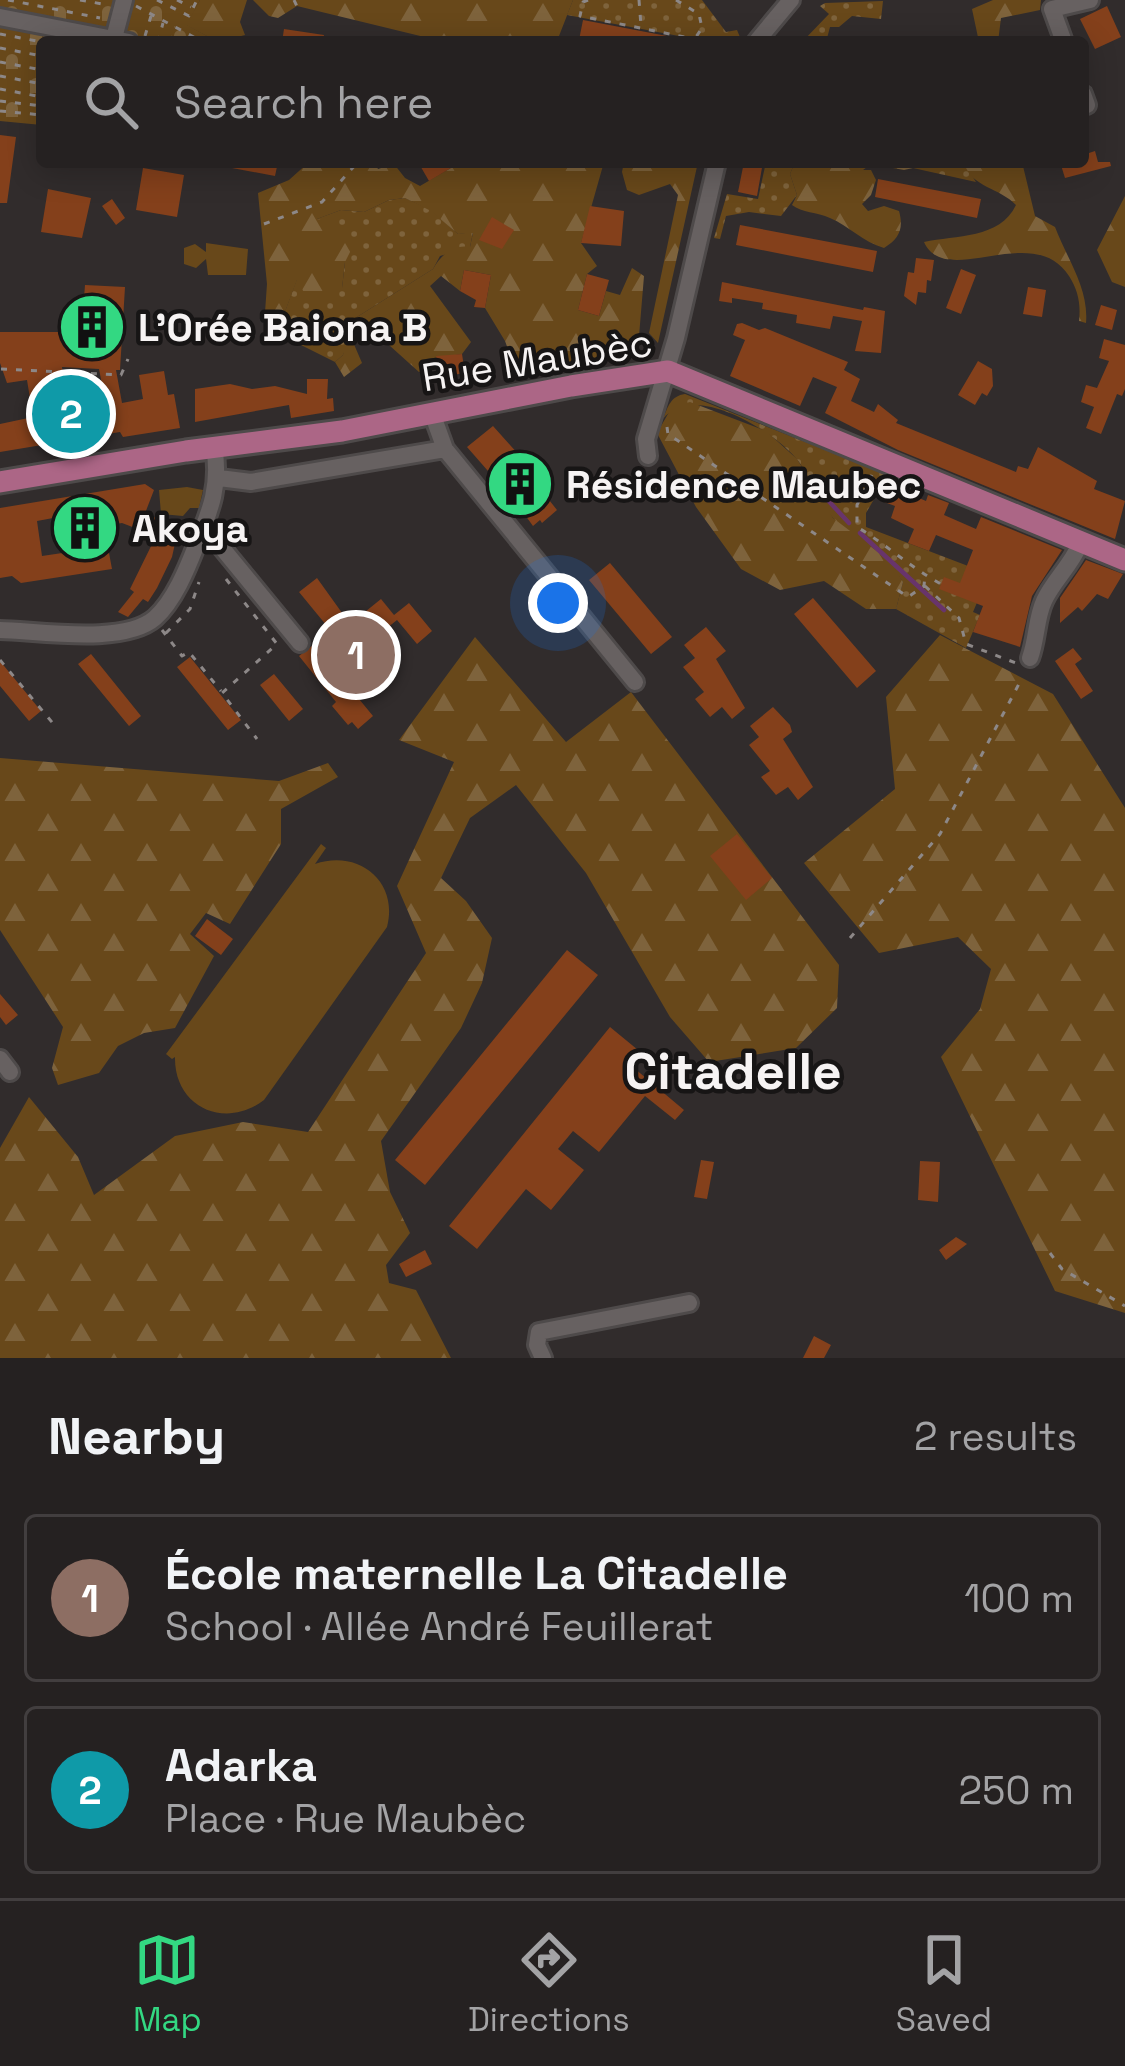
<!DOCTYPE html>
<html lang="en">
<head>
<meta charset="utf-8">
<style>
  :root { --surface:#252121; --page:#312e2e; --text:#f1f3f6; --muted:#a3a3a5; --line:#423e3f; --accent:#33d882 }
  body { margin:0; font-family:"Space Grotesk",sans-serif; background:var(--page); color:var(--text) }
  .you { position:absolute; left:558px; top:603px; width:42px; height:42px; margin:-30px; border:9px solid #fff; border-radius:50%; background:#1a73e8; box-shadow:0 0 0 18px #1a73e833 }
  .badge { display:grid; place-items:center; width:78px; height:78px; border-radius:50%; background:var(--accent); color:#fff; font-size:39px; font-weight:700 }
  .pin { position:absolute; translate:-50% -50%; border:6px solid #fff; box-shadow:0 3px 12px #0006 }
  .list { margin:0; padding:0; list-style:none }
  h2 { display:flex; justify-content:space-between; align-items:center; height:156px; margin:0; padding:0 48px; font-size:51px }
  h2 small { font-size:39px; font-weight:400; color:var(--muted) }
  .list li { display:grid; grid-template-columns:78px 1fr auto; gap:36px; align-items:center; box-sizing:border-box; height:168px; margin:0 24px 24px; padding:0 24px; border:3px solid var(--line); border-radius:12px }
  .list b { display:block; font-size:45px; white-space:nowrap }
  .list p { margin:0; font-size:39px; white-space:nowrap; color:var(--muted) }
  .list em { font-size:39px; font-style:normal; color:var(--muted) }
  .icon { flex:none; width:66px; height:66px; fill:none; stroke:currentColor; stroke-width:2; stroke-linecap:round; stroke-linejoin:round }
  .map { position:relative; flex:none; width:1125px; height:1358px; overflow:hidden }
  .search { position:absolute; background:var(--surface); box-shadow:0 6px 30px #0003; left:36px; right:36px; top:36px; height:132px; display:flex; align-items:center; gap:30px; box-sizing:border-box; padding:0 42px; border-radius:12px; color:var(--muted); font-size:45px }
  .sheet { height:540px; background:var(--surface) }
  nav { display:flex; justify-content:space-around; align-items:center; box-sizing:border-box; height:168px; border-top:3px solid var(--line); background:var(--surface); font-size:33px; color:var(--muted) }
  nav a { display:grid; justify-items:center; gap:6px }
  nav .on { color:var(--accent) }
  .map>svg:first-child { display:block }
</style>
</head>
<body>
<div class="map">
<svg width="1125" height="1358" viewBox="0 0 1125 1358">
  <defs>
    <pattern id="grass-dots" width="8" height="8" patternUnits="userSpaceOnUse" patternTransform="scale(3)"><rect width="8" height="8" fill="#68481a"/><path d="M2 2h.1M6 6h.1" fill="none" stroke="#7e633c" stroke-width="1.8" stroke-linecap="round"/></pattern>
    <pattern id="forest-firs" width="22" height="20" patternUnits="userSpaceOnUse" patternTransform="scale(3)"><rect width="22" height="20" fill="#68481a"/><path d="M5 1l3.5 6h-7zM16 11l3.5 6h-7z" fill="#7e633c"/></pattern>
    <pattern id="cemetery-stones" width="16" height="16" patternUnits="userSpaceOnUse" patternTransform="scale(3)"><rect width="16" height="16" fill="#68481a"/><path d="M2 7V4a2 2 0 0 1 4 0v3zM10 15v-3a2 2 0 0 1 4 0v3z" fill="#7e633c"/></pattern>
  </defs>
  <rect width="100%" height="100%" fill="#312c2c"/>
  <!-- grass -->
  <path fill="url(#grass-dots)" d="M573,0H702L726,32L737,30L742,42L695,39L567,15Z
    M883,1L881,19L852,16L839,27H830L826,42H802L829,14L820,6L825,3Z
    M766,162H795L790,174L797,195L781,216L749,212L726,216L720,239L714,238L727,194L758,199Z
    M911,162H951V166L965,165L976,182L913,168Z
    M405,198L431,210L458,234L473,232L470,247L440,256L433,269L357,317L343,355L335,362L277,333L297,279L342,288L345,262L314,220L341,210L364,212L389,200Z
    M685,394L888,475L866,513V527L989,574L973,612L980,615L966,648L896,609L903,582C885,553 856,543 834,519C819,503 812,480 799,462C776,431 692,380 663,419C668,406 671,396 685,394Z"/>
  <!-- forest -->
  <path fill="url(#forest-firs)" d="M200,0H247L240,22L245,35L218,42L186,25Z
    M253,0H573L559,36L549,42H445L297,6L278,18L269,16Z
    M993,0H1041L1040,10L1001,18L998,42H979L972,9Z
    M309,162H374L378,169L394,164L405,178L420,186L461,162H604L581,243L597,266L587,274L578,310L599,316L606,291L620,295L632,268L644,276L638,348L616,359L518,377L505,341L485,308L491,275L464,270L460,291L441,276L430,286L471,342L462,354L427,359L428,369L419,372L389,345L381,329L353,342L362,363L344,377L335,362L343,355L348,328L357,317L433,269C441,255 453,244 470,247L473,233L458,234L431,211L405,198L389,200L364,212L341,210L317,219L340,225L355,242L345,262L342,288L328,298L306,296L297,280L277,333L264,327L267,284L258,193L289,180Z
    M624,162H698L658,343L649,333L678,195L670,184L639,195L627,190L622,172Z
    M795,162H911L913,168L904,170L871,164L863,170H871L876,180L871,195L862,204L868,211L884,206L899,211C904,229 899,239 884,248C863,242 849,226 830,218C817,212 802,213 792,205L797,195L790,174Z
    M973,162L981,168H988L992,162H1022L1035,216L1055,227C1067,259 1089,288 1086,323L1079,321C1081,304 1078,290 1069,276C1033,220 946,290 924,242C956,235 1000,239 1016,205C1000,188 972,187 965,165Z
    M1125,196V287L1112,282L1097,250Z
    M690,402L766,431L797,459L833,518L891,562L903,582L896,609H866L824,581L780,590L741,569L696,507L657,433L672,407Z
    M940,635L1053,694L1125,808V1313L1055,1291L941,1057L980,1009L991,969L958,937L879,953L804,863L895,789L886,697Z
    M475,637L566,742L631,692L839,965L837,1008L796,1048L709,1062L670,1017L586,873L516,785L470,818L441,878L466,901L492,938L482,983L461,1028L381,1141L390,1192L410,1233L386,1265L389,1283L416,1290L451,1358H0V1148L29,1097L78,1157L94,1195L175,1136L243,1122L308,1132L426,953L397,886L454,762L399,740Z
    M0,758L279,781L328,763L338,777L281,809V844L230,924L206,913L190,934L214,956L175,1028L144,1033L118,1046L99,1073L58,1085L52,1068L63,1027L0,930Z"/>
  <!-- cemetery -->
  <path fill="url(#cemetery-stones)" d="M0,0H200L187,25L218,42H42V125L0,121Z"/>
  <!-- green -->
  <path fill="#68481a" d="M206,243L248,249L246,275H208L206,259L196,268L184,264V248L195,244L206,252Z
    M187,487L203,490L199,508H190L183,516L161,514L159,490Z
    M321,844L326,848L315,864C358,849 399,881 387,927L264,1100C225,1130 174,1107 175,1057L172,1059L166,1054Z"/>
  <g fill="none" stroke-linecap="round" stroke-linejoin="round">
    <!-- stream -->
    <path stroke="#68346b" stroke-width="4.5" d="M824,496L849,523
      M860,533L944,610"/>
  </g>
  <!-- building -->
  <path fill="#84401b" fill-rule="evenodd" d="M1107,6L1121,37L1095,49L1080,19Z
    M583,20L667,36L666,42L579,40Z
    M284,29L324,35L323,42H282Z
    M0,135L16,137L7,203H0Z
    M1095,151L1098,162H1110L1111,166L1065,178L1060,162H1083V155Z
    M232,162H278L275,176L232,168Z
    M418,162H461L429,181Z
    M744,162H763L757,196L738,192Z
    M143,168L184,175L177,217L136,210Z
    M878,179L981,199L977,218L875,197Z
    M48,189L91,198L82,238L41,232Z
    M112,199L125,218L116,225L102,206Z
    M590,206L624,211L621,246L581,243Z
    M492,217L514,230L502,249L479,240Z
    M740,225L877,251L873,272L736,245Z
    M916,258L934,260L931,281L927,280L926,293L918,292L916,305L904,296L908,272L914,273Z
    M961,269L976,275L961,314L946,308Z
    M464,270L491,275L485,308L474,307L476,300L460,291Z
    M587,274L609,280L599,316L578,310Z
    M722,282L863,310L864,307L885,311L881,353L855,351L862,321L833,316L830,329L796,323L797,315L762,309L763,303L732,298V303L719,301Z
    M85,285L125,287L120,370H116L122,403L143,399L139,375L164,371L168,395L174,394L180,428L123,437L120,432L0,452V424L33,417L27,380L7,383L0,363V332H66L67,309L77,310L78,297L84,298ZM62,367L99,369L104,395L99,396L104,405L69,411Z
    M1028,287L1046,290L1042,317L1023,314Z
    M1101,305L1117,310L1112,330L1095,325Z
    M742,323L759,330L765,328L848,362L844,370L860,379L851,401L874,412L878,404L898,420L896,423L1016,472L1018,466L1028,469L1038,447L1097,481L1094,489L1125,501L1115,539L898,450L825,413L837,387L813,377L800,406L730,376L745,340L733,335L737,324Z
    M1104,339L1125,345V389L1122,396L1117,394L1101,434L1086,428L1094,407L1081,402L1086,385L1097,388L1109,361L1099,358Z
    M462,354L465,373L440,377L436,356Z
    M978,361L992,369L993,386L987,396L982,393L975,405L958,395Z
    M307,379H328L327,399L333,398L334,411L291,418L289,405L195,422V389L230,384L252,389L275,386L307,394Z
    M493,426L529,466L533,474L530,476L557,510L542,523L540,520L533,526L491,468L488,471L467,447Z
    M145,484L154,490L144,516L180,521L172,557L157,588L148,602L143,599L128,617L118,612L134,592L130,589L156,536L122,523L104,526L112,569L21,583L12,576L0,578V508ZM64,516L69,552L42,556L37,521Z
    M886,484L926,501L928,495L949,503L944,515L976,529L981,517L1062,550L1032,596L1020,647L973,632L983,606L939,589L944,577L960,583L973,550L936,535L929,551L908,543L914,529L891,518L895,506L879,500Z
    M1086,560L1123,574L1108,599L1097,594L1082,611L1078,607L1060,623V598Z
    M610,563L672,637L651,654L589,580Z
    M317,578L350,624L381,599L394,615L409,603L432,631L417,644L397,620L366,645L363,641L352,650L347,645L327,660L373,716L358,729L352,722L348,725L332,706L336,702L299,656L331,631L299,592Z
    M813,598L876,671L857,688L794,614Z
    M706,627L726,651L716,659L745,708L732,719L722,707L710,717L695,699L704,692L683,667L695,658L684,645Z
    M1073,648L1082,659L1075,664L1093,691L1081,699L1055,661Z
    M91,654L141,716L129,726L78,664Z
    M190,657L241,720L228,730L177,667Z
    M0,661L41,711L29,721L0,686Z
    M274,674L303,709L289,721L260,685Z
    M773,707L790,725L792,732L783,739L813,787L798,800L788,787L776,795L761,777L770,771L749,745L759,737L750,726Z
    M737,834L772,878L746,900L710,856Z
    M207,919L233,939L221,955L195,936Z
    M567,950L598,975L425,1185L395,1160Z
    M0,994L18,1015L6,1025L0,1017Z
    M610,1027L638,1050L628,1063L684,1110L675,1120L645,1096L599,1152L573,1131L558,1149L584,1170L551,1210L526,1189L477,1249L449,1226Z
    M701,1160L714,1162L707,1199L694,1197Z
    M920,1161L940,1162L938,1202L918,1200Z
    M956,1237L967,1244L946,1260L939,1250Z
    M425,1250L432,1264L406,1277L399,1264Z
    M814,1336L831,1345L824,1358H803Z"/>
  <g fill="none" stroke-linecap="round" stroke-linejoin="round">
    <defs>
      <path id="minor" d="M0,17L129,42
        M113,42L124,0
        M756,42L791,0
        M1064,42L1052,9L1090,0
        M1083,94L1087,105
        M432,413L445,449L635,682
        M648,456L646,439L676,338L717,162
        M219,478L251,482L445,449
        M204,526L300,643
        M0,630C40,631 124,645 155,618C174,601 187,569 196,546C210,511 221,485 214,447
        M1030,658C1037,639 1036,618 1044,601C1053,581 1070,567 1080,544
        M0,1059L10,1072
        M543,1358L537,1345L539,1332L689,1303"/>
      <path id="major" d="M0,482L186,451L342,431L571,386L668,371L1125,560"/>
    </defs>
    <!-- minor casing -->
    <use href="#minor" stroke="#4e4a4a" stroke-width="22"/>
    <!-- major casing -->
    <use href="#major" stroke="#4e4a4a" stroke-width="27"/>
    <!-- path -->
    <path stroke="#8d8888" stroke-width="3" stroke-dasharray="6 9" stroke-linecap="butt" d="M8,0L100,18
      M80,0L108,5
      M157,0L189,16L197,0
      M177,0L191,7
      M294,0L300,13
      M588,0L583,2L580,16L710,42
      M639,0L641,26
      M676,0L699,14L702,28L696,37
      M136,6L203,42
      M0,34L42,42
      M145,36L151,16
      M158,42L163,23
      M171,42L176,27
      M0,48L42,56
      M0,62L42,70
      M0,76L42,84
      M0,89L42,97
      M0,101L42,106
      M0,111L42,115
      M264,224L322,202L358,162
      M1,369L121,375L128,359
      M667,427L668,434L908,597L924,586L925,575
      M872,475L857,505V527C887,545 911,568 941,584
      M226,579L277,644L222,693L257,739
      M925,586L959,618L966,644L1016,663
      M162,630L182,656L189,652L221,691
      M166,633L190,609L199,582
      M0,660L56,727
      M850,938L940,834L1021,680
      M1050,1253L1062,1269L1125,1306"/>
    <!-- minor -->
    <use href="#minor" stroke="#676161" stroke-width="16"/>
    <!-- major -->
    <use href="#major" stroke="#ac6686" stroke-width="21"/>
  </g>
  <!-- icons -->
  <defs>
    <symbol id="building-disc" viewBox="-11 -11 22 22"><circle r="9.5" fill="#33d882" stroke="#171515"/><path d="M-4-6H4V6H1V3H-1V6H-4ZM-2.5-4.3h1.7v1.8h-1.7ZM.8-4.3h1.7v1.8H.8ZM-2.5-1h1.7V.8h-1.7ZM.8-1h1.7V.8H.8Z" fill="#111"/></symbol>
  </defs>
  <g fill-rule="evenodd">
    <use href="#building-disc" x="54" y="289" width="76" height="76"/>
    <use href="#building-disc" x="482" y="446" width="76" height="76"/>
    <use href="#building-disc" x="47" y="490" width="76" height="76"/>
  </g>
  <g text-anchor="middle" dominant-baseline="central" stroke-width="9" stroke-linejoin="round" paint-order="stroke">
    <!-- poi labels -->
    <g font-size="39" font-weight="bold" fill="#f6f3f3" stroke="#171515" text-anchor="start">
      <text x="138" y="327">L'Orée Baiona B</text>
      <text x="566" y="484">Résidence Maubec</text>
      <text x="132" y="528">Akoya</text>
    </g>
    <!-- street labels -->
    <g font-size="39" fill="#f6f3f3" stroke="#171515">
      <text transform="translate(537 360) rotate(-9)">Rue Maubèc</text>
    </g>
    <!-- district labels -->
    <g font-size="51" font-weight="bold" fill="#f6f3f3" stroke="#171515">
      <text x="733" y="1071">Citadelle</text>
    </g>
  </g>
</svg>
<div class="you"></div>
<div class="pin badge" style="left:356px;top:655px;background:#8d6e63">1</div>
<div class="pin badge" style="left:71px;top:414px;background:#0f9aa8">2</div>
<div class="search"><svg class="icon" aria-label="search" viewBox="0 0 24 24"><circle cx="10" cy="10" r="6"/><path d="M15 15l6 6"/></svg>Search here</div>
</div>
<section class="sheet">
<h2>Nearby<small>2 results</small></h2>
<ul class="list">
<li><span class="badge" style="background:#8d6e63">1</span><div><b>École maternelle La Citadelle</b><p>School · Allée André Feuillerat</p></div><em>100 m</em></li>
<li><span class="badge" style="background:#0f9aa8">2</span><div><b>Adarka</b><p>Place · Rue Maubèc</p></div><em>250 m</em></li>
</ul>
</section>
<nav>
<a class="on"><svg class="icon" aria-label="map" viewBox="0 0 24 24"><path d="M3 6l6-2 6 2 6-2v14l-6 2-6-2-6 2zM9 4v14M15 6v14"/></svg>Map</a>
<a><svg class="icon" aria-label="directions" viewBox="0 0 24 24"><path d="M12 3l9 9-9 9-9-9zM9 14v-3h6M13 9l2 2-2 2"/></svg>Directions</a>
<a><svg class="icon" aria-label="saved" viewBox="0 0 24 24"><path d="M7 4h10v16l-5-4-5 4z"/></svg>Saved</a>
</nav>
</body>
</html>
